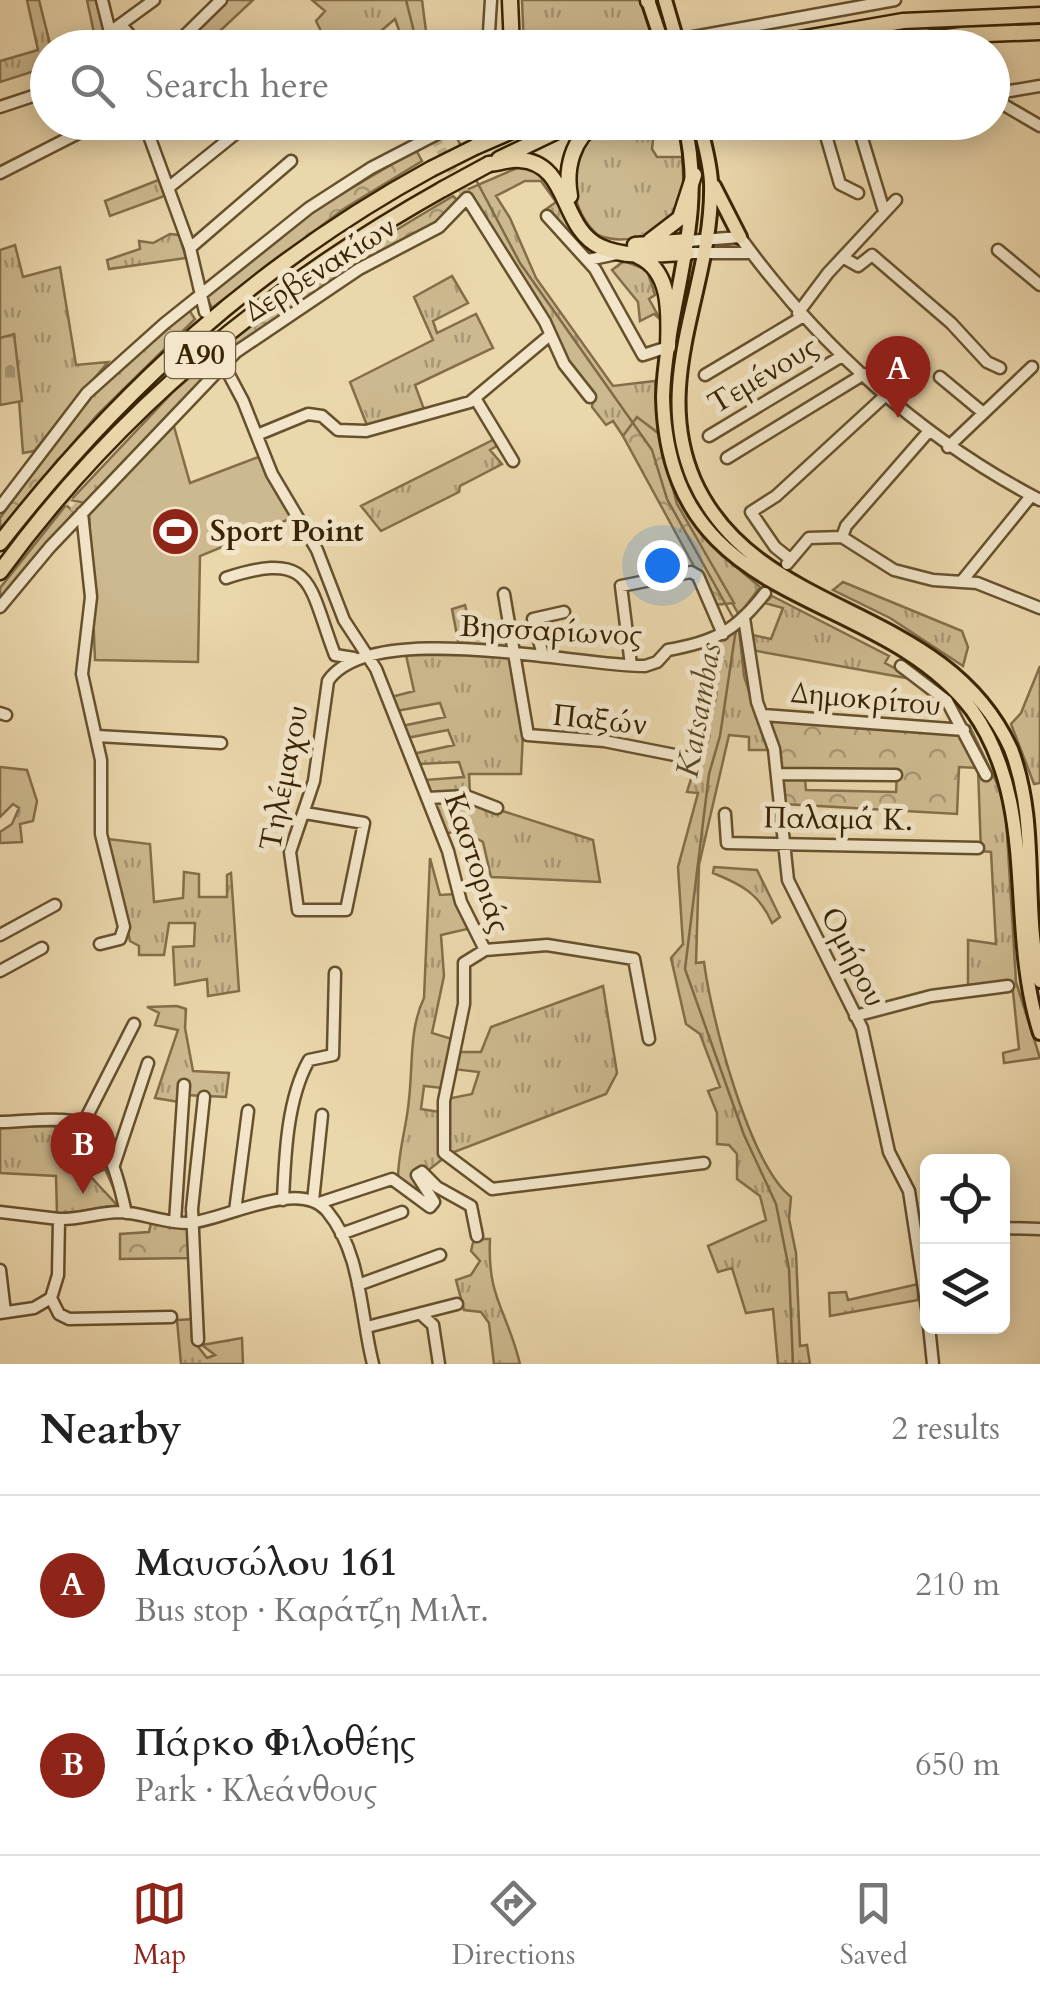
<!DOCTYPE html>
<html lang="en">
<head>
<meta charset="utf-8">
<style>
  :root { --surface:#fff; --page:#f2f2f2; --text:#222; --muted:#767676; --line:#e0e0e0; --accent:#8f2418 }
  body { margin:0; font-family:Cardo,serif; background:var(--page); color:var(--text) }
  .controls { position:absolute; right:30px; bottom:30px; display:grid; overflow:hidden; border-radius:15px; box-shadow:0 5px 25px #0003 }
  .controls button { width:90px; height:90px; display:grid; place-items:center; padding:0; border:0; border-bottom:2px solid var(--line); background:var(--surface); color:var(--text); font:50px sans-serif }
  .you { position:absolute; left:662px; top:565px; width:35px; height:35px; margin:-25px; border:8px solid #fff; border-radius:50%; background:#1a73e8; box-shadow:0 0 0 15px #1a73e833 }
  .badge { display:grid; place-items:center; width:65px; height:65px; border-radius:50%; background:var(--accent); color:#fff; font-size:32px; font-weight:700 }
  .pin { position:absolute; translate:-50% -82px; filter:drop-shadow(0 2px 5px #0008) }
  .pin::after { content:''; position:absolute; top:52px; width:35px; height:30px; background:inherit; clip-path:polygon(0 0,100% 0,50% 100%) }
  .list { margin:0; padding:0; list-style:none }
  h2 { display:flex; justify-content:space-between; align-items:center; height:130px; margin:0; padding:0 40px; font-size:42px }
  h2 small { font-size:32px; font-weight:400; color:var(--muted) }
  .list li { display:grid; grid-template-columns:65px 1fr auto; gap:30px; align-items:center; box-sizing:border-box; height:180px; padding:0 40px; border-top:2px solid var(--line) }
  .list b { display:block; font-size:38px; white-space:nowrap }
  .list p { margin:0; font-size:32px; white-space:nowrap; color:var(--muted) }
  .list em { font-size:32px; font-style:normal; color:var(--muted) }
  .icon { flex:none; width:55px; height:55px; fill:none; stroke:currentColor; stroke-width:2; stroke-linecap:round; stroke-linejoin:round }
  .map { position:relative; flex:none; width:1040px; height:1364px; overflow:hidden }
  .search { position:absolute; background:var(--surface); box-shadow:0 5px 25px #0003; left:30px; right:30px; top:30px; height:110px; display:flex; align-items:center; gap:25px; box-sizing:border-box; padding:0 35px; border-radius:55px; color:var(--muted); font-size:38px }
  .sheet { height:490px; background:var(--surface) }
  nav { display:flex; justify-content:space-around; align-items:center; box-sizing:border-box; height:140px; border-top:2px solid var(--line); background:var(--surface); font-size:28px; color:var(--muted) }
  nav a { display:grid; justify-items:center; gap:5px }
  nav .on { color:var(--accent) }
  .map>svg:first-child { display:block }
</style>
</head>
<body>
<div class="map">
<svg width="1040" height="1364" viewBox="0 0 1040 1364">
  <defs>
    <pattern id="grass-tufts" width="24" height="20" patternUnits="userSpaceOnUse" patternTransform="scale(2.5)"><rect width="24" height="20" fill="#cdb98f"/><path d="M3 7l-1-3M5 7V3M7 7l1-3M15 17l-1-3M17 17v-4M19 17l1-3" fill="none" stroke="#a79673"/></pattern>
    <pattern id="forest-crowns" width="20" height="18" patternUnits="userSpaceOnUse" patternTransform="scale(2.5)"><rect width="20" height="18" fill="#cdb98f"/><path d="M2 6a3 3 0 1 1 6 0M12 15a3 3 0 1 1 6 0" fill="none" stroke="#a79673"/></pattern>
    <pattern id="cemetery-stones" width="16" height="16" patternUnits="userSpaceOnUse" patternTransform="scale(2.5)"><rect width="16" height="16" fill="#cdb98f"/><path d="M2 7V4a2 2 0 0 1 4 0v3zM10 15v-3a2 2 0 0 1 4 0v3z" fill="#a79673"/></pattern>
  </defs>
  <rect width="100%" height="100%" fill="#ebd7ac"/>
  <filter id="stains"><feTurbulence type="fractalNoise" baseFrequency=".002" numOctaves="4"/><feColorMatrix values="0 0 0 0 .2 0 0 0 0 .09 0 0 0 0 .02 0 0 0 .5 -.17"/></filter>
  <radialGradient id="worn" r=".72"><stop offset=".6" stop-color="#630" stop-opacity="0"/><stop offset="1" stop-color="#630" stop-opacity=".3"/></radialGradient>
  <!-- grass -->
  <path fill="url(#grass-tufts)" stroke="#836e49" stroke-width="2.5" d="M27,0H39L50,44L94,33L87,0H96L108,47L48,48L47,67L0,82V61L38,50Z
    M225,0H253L203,47L177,48Z
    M312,0H422L428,47H405L395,19L374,37L377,47H329L316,21L325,11Z
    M522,0H640L655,47H524Z
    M618,123H661L654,130L652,149L657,157H682C683,174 686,196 676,212C662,237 622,245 598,235C571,213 563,162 590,136C597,129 609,126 618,123Z
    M522,166C567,175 559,234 603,255L589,256L545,210L556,202L541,181H525L496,196L510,218L536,278L613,386L655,381L658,433L637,418L623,436L613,421L606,425L592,407L593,399L572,373L466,190Z
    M161,179L166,193L162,197L110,216L105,201Z
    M170,234L179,235L186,258L109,269L107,260L140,249L139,241L153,243Z
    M15,245L23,277L60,267L76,365L108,362L34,451L23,453L14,335L0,338V250Z
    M624,261L647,270L655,295L649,299L660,319L654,314L640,321L638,302L612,270Z
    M452,276L468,303L433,321L437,333L476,314L493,348L415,385L425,412L368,428L350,382L433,340L414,297Z
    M213,357L212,375L84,503L71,500L173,392Z
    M497,438L500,444L490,450L502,464L460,486L459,492L381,531L361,506Z
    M666,463C686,516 716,552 760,587L739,615L676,504Z
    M843,582L962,631L968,647L963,666L890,618L833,590Z
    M772,596L889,656L885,663L917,680L751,650L749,634L771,639L783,608L765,603Z
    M465,605L472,633L475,627L507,623L511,648L459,646L452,609Z
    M739,629L744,676L768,750H749V737L729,735L699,865L696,963L704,962C711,1017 749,1164 791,1197L789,1219L796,1253L800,1346L807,1345L810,1364H778L773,1309L746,1313L732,1268L718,1272L708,1246L766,1220L760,1196L737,1179V1154L729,1145L717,1144V1113L708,1091L720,1087L700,1034L686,1024L671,958L683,944L678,867L698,793L687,792L716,698L720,640Z
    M406,655H510L523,734L521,774H469L470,793L430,795L424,780L464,777L459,762L418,764L413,754L454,745L448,730L407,738L402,726L445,717L440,703L396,711L391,697L414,691Z
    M1040,666V783L1034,784L1011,724L1021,713Z
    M969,725L1005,800L1016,982L1040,1058L1004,1063L1003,1053L1019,1049L1012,982L968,988V940L996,944L991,852L981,851L978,768Z
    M0,767L27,770L37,801L33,821L20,824L22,842L0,843V832L12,824L19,808L13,804L0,817Z
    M465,799L593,840L600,882L491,877L483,842L465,832L445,833L433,801Z
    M108,839L150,844L154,902L183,898L184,872L199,874V897H227V875L231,873L239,991L208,996L207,979L175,985L173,947L194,946L195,923H169L164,955H139V946L130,941Z
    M430,858L440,895L455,894L472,928L441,935L444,976L432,1033L452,1039L442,1088L424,1086L421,1109L440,1112L444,1158L426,1172L430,1204L398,1179C398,1151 407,1126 409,1099C413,1066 409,1029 424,998Z
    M714,867L757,870L780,917L772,923C759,894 743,885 713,873Z
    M603,986L617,1073L606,1094L449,1154L447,1099L472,1094L479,1072L453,1069L456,1052H481L491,1027Z
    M177,1006L186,1009L185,1028L193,1071L229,1073L226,1097L186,1095L189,1081L182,1080L179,1102L155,1098L178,1030L155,1025L159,1013L147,1007Z
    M56,1126L54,1137L66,1140L75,1127L102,1153L118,1198L105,1169L90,1176L117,1205L57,1215L56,1176L0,1173V1127Z
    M474,1239H490C487,1298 507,1310 520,1364H494L489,1323L481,1312L464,1310L456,1280L471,1275L480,1261L471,1251Z
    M918,1284V1300L830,1316L829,1293L846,1292L848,1300Z
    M195,1319L196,1344L207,1358L215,1355L202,1345L242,1338L243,1364H181L177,1320Z"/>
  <!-- forest -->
  <path fill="url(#forest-crowns)" stroke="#836e49" stroke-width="2.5" d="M416,150L422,161L345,208L212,308L206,297L313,211Z
    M453,196L459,202L426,230L223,357L220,351C292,291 372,244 453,196Z
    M189,310L195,319L97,415L0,529V518L85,400Z
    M637,417L658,433L677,504L734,603L715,605L623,436Z
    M66,505L74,512L0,602V588Z
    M769,719L958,735L978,768L959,767L957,814L784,804L780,779H805L806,790L896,792L897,774L780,770Z
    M151,1223L190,1226L193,1258L120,1259V1234L149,1232Z"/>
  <!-- cemetery -->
  <path fill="url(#cemetery-stones)" stroke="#836e49" stroke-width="2.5" d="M14,334L22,401L0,405V338Z"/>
  <!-- pitch -->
  <path fill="#cdb98f" stroke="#836e49" stroke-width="2.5" d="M173,423L190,483L261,456L292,518L200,556L198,662L95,660L89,511Z"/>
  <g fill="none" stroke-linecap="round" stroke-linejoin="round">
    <!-- stream -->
    <path stroke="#7f6b46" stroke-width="2.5" d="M406,0L418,48
      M452,128L462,148
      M475,178L520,263L652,450L667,499L735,621
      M736,629L720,736L709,774L685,969L744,1135L776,1204L789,1269L793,1364"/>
    <!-- minor-tunnel -->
    <path stroke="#c7b38a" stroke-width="10" stroke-dasharray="10 5" stroke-linecap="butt" d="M434,136L467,198
      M28,466L82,513"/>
    <defs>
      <path id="minor" d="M102,0L114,48
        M122,26L141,48
        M110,32L154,0
        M677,40L895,0
        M172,48L221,0
        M488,48L491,0
        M992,94L1040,86
        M992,98L1040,126
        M0,107L48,91
        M144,122L190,248L205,312
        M822,122L840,184L858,193
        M857,122L884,211
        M150,138L167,122
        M0,173L100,122
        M168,188L250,122
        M547,216L595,269L643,355L668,347
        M688,241L740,237C819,346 921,438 1040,500
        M190,248L291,161
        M998,250L1040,285
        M687,253H751
        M844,258L858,266L872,255L951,323L987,362L1000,368
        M588,260L621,253
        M798,313L828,273L896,200
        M217,352L243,401L272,474L317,550L344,620L376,669L448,851L461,902L485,950L464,963V1004L444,1101V1153L492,1189L704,1163
        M705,375L802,317
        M940,377L981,411
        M475,398L513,461
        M257,435L308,414L322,416L338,430L366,431L470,402L550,335
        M709,436L842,356
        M948,447L1032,367
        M727,458L864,374
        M0,507L87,393L164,324L309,208L371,168L460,122
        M82,513L91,597L82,674L101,760V834L124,927L120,939L100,944
        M842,537L846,526L929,431
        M790,559L775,547L751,512L776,496L887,394
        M787,564L809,538L842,537L894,570L933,580L977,583L1040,608
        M226,578C315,549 308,585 335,655L354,658
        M962,581L1031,496
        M504,594L528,735L604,741L690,758
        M0,607L50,547L236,352L359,269L439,227L467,198L545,322L564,364L590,397
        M744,618L757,702L774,749L788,880L862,1028L889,1152L909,1191L928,1315
        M543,655L533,619L564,612
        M631,665L621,586L691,572L698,576L723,634
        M901,666L947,701L986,775
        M0,713L6,715
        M763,715L964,730
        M97,736L221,743
        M778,774L896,775
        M428,798L466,796L497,808
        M305,813L364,823L346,910H298L290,852L314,781L328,681C371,618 576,666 645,666L657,662L668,650C714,642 736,631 765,593
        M725,814L727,843L978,848
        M0,935L55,905
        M485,950L547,945L634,959L649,1039
        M0,971L42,948
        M855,1016L931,996L1008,986
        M0,1122C23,1122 49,1117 72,1121C109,1128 119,1183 126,1213
        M82,1126L134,1024
        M114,1165L148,1063
        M283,1200C285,1155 287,1099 309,1060L333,1055L335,973
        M313,1201L322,1115
        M319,1203L392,1179L430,1207L434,1202L417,1175L422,1172L437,1187L471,1206L477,1236
        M235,1211L248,1111
        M0,1212L59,1219
        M175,1222L184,1085
        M1002,1228L1040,1229
        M341,1234L402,1212
        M0,1270L5,1312
        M358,1285L440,1255
        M51,1298L59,1314L69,1319L171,1317
        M0,1313L34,1308L51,1298L58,1275L59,1219C79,1220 99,1212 120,1212C142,1213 164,1223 188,1223C223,1221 299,1177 327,1211C362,1253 360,1314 373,1364
        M423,1316L433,1325L439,1364
        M929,1326L933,1364
        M367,1327L457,1304
        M198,1340L192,1209L204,1097"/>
      <path id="major" d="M648,0L664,48
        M665,0L679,48
        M684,122C709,216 666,304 663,397C668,614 874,583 972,710C1040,806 1005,924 1040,1033
        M699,122C704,142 710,162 711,182C714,285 650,378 694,480C756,620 944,602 1011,749C1040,825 1022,903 1040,981
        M714,186L740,237"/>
      <path id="highway" d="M510,0L512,48
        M648,0V1
        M748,48L903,21L1040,15
        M862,48L962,35L1040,32
        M475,147L533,122
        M499,159L576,122
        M489,164C499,163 510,159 520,160C570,163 560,229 601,247C628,259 658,254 687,253
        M570,196C565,169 572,138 598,122
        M650,241L680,218L694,175
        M635,245L688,241
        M638,256C672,271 669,315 668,347
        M0,543C120,389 259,263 431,169
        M0,572C117,411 270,286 443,189"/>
    </defs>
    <!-- minor casing -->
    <use href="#minor" stroke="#66512d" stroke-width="15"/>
    <!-- major casing -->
    <use href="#major" stroke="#392403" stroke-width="18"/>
    <!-- highway casing -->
    <use href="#highway" stroke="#392403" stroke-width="19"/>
    <!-- minor -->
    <use href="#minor" stroke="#f2e5c9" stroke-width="10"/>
    <!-- major -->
    <use href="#major" stroke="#ebd7ac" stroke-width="12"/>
    <!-- highway -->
    <use href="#highway" stroke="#ebd7ac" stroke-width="14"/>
    <defs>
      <path id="highway-bridge" d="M431,169L475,147
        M443,189L489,164"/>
    </defs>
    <!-- highway-bridge casing -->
    <use href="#highway-bridge" stroke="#392403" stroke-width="19" stroke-linecap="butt"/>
    <!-- highway-bridge -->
    <use href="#highway-bridge" stroke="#ebd7ac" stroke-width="14"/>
  </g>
  <!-- icons -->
  <defs>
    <symbol id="stadium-disc" viewBox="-11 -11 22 22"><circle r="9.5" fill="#8f2418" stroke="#f2e5c9"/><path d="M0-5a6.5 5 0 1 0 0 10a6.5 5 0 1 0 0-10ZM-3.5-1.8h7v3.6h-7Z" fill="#fff"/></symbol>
  </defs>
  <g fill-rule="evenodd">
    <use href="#stadium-disc" x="148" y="504" width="55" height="55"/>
  </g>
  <g text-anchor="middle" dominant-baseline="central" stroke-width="10" stroke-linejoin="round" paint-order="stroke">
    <!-- shield labels -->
    <rect fill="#f2e5c9" stroke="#705e3e" stroke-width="2.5" x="165" y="332" width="70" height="46" rx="8"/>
    <g font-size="28" font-weight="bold" fill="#392403">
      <text x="200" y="355">Α90</text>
    </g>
    <!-- street labels -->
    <g font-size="30" fill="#392403" stroke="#f2e5c9">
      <text transform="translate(320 269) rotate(-32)">Δερβενακίων</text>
      <text transform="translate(763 375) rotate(-31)">Τεμένους</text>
      <text transform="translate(551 631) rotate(3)">Βησσαρίωνος</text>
      <text transform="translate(866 699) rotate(5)">Δημοκρίτου</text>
      <text transform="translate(600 720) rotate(6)">Παξών</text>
      <text transform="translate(284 778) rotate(-79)">Τηλέμαχου</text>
      <text transform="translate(838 819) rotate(1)">Παλαμά Κ.</text>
      <text transform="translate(477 863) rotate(71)">Καστοριάς</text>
      <text transform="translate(853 957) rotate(63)">Ομήρου</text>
    </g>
    <!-- poi labels -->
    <g font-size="30" font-weight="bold" fill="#392403" stroke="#f2e5c9" text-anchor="start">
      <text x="210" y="531">Sport Point</text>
    </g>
    <!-- water labels -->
    <g font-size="32" font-style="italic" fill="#5c4725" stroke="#f2e5c9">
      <text transform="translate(699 710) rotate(-80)">Katsambas</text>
    </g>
  </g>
  <rect width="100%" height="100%" filter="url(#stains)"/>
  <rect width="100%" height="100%" fill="url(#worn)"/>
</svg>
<div class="controls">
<button><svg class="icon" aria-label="locate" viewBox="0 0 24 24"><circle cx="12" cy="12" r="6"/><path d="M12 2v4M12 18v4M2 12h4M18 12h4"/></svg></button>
<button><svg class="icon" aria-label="layers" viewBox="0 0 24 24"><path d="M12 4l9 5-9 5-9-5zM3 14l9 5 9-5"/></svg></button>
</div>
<div class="you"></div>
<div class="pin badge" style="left:898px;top:418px">A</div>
<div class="pin badge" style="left:83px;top:1194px">B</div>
<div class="search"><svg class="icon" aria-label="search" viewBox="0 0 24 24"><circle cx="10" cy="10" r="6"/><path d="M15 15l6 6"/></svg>Search here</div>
</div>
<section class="sheet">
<h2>Nearby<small>2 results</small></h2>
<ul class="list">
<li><span class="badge">A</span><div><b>Μαυσώλου 161</b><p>Bus stop · Καράτζη Μιλτ.</p></div><em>210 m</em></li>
<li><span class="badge">B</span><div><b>Πάρκο Φιλοθέης</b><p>Park · Κλεάνθους</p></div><em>650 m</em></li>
</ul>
</section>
<nav>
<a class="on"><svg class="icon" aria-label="map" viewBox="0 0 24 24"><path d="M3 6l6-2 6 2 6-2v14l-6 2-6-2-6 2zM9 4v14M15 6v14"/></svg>Map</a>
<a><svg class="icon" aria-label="directions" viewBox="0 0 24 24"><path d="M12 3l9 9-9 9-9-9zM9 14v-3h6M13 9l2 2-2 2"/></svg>Directions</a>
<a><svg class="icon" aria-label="saved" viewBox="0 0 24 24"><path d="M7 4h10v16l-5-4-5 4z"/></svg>Saved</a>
</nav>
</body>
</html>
